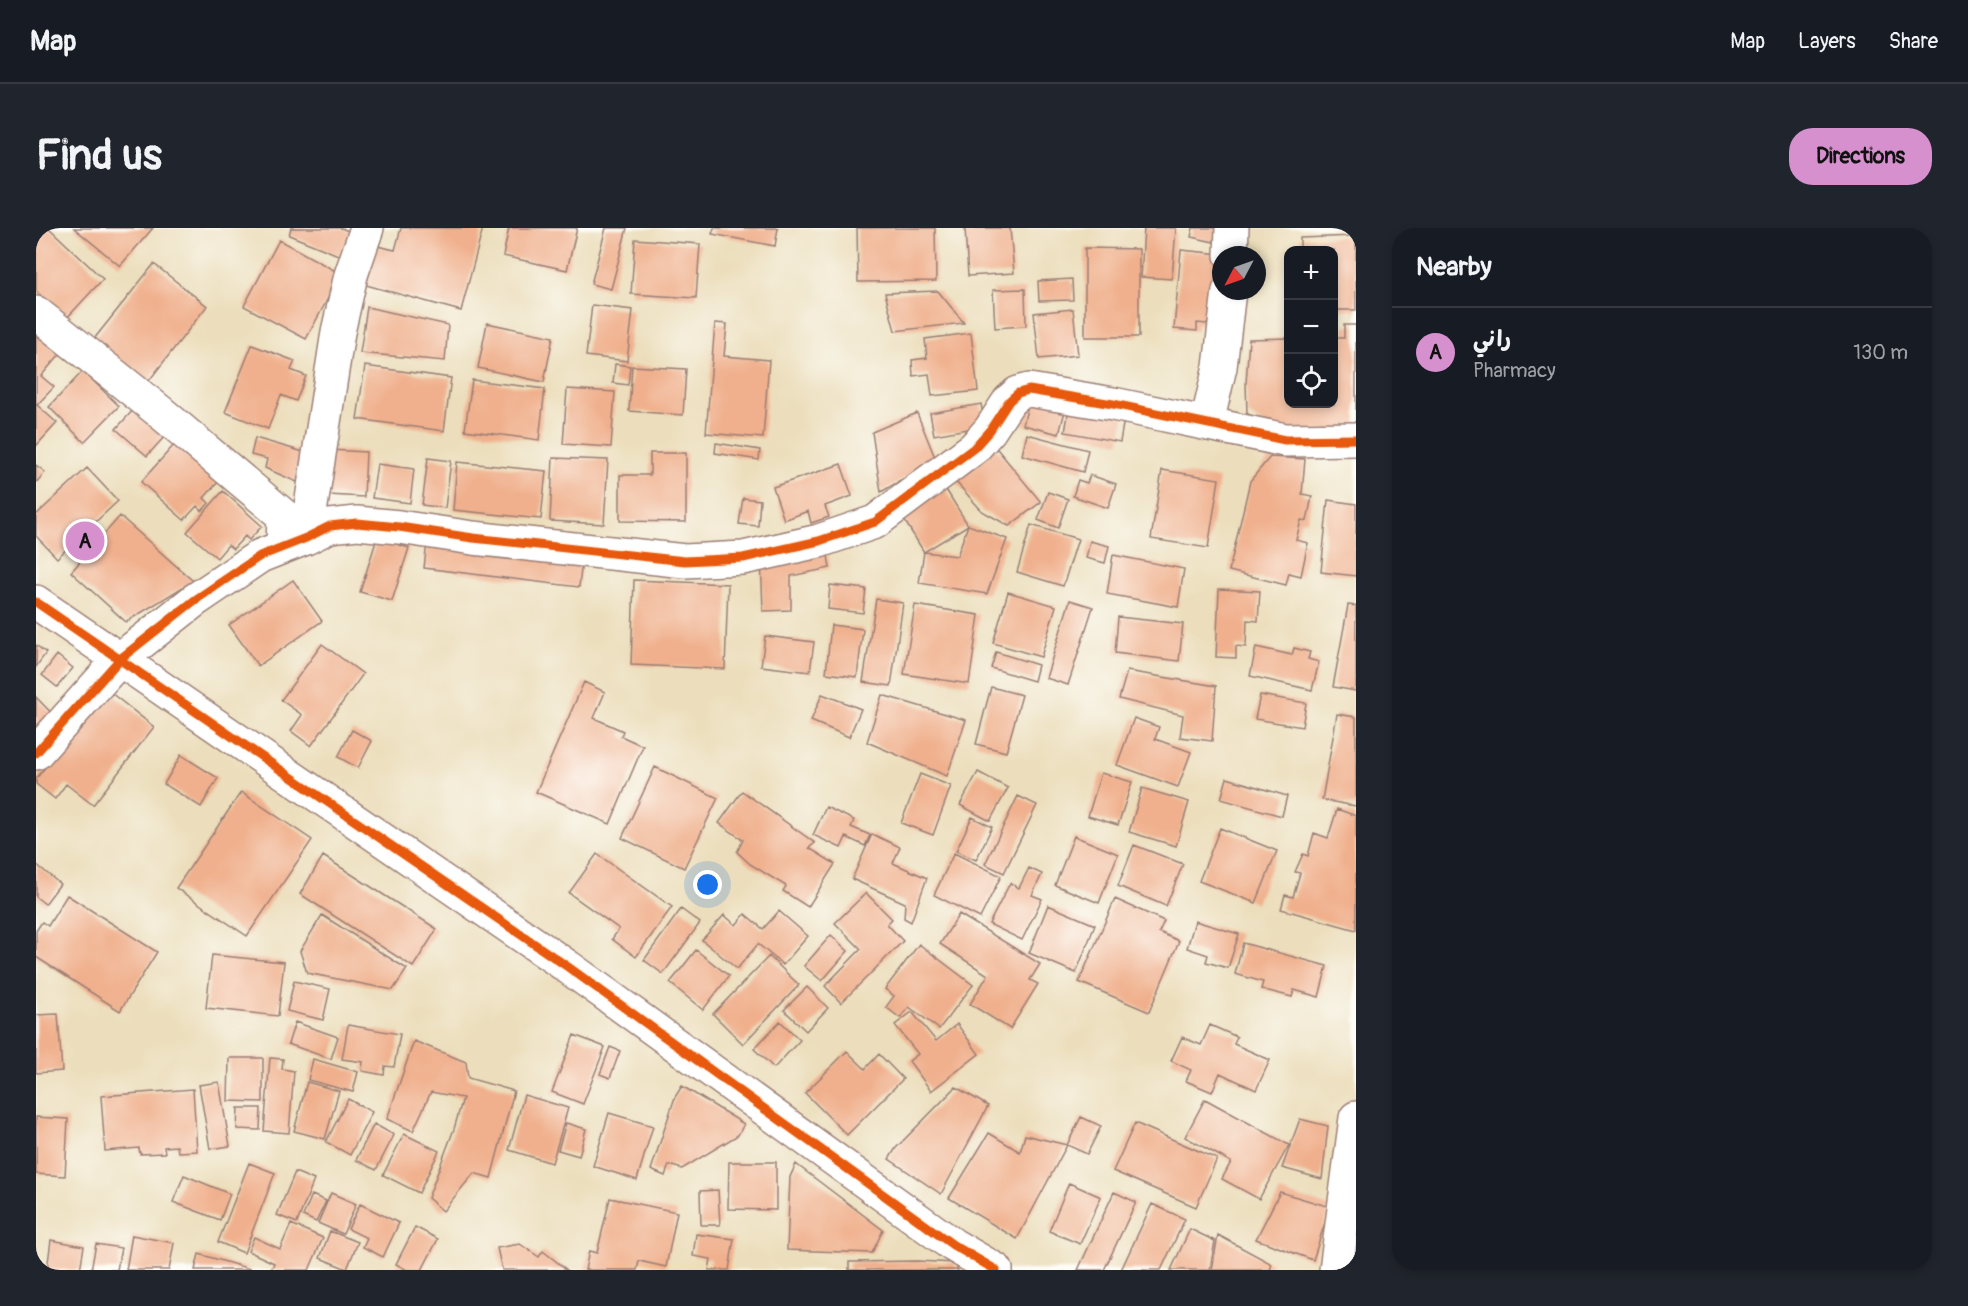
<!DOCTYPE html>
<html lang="en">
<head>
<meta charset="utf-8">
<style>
  :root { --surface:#171b24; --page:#20242c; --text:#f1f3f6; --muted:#9ea1a6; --line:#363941; --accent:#d690ce }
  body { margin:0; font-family:Pangolin,"Playpen Sans Arabic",sans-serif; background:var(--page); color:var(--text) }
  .controls { position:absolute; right:18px; top:18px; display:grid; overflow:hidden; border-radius:12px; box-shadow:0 3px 9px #0003 }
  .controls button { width:54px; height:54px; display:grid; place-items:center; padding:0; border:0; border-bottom:2px solid var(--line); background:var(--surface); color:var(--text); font:30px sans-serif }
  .compass { position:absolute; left:1176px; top:18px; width:54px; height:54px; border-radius:50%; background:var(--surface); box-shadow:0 3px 9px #0003; rotate:229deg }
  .you { position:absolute; left:672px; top:657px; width:21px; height:21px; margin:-15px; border:4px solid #fff; border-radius:50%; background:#1a73e8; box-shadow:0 0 0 9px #1a73e833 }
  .badge { display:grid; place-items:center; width:39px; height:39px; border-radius:50%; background:var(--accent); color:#111; font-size:20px; font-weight:700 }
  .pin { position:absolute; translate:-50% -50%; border:3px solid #fff; box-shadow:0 2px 6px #0006 }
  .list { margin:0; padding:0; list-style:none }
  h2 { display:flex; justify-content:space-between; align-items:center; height:78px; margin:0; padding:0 24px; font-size:26px }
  h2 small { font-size:20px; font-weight:400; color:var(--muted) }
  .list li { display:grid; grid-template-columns:39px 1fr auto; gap:18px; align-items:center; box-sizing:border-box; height:90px; padding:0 24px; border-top:2px solid var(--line) }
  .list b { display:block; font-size:22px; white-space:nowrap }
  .list p { margin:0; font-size:20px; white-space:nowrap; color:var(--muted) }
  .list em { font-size:20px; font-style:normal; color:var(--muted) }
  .icon { flex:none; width:33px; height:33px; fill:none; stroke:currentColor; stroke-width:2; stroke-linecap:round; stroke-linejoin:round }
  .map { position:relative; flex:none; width:1320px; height:1042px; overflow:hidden; border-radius:24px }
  header { display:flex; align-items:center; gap:36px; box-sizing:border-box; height:84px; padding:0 30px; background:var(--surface); border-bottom:2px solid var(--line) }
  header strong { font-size:28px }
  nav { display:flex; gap:33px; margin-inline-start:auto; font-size:21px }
  .intro { display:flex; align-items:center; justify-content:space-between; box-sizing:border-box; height:144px; padding:0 36px }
  h1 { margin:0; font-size:42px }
  .button { padding:15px 27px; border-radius:24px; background:var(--accent); color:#111; font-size:21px; font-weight:700 }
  main { display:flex; gap:36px; padding:0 36px }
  aside { flex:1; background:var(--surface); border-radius:24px; box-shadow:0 3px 9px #0003 }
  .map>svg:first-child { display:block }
</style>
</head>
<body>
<header>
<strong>Map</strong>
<nav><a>Map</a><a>Layers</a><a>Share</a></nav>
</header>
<div class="intro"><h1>Find us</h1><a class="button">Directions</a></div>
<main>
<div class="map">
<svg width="1320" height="1042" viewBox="0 0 1320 1042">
  <rect width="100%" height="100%" fill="#fdfcf7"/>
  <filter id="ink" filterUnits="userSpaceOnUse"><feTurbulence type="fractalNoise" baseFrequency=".0167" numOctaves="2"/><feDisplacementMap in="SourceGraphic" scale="12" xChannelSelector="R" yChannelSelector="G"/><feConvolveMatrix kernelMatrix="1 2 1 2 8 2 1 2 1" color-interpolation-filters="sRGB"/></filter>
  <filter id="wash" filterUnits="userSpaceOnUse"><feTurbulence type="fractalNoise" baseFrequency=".008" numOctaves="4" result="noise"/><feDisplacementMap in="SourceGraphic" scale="24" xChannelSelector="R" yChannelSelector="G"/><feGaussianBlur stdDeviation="1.35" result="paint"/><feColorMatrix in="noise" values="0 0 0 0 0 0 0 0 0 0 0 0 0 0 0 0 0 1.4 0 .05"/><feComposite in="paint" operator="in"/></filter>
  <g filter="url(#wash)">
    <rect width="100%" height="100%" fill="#ecdebc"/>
    <g id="blocks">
      <!-- building -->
      <path fill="#f0b08d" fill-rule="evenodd" d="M0,0H13L67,51L30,91L0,63Z
        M38,0H117L84,38Z
        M255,0H305L322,7L312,31L253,7Z
        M365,0H447L425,83L330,57L341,18L359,22Z
        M473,0H541L531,42L467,28Z
        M570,0H591L575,61L555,56Z
        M678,0H742L739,18L676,6Z
        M821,0H899L900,53L822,54Z
        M929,0H974L978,45L932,48Z
        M1108,0H1140L1136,51L1105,49Z
        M1157,0H1181L1178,14L1155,9Z
        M1320,8V82H1298V22H1264V10Z
        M599,11L664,16L660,70L595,66Z
        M243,12L305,46L270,111L208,78Z
        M1049,20L1103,21V109H1049Z
        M1145,22L1185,26V63L1181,97L1161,95V103L1138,101Z
        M118,36L171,78L112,154L58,111Z
        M1036,51L1037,72L1003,73L1002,53Z
        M989,61L990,98L959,100L957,62Z
        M902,63L928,95L859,103L849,65Z
        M556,77L597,82L591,133L550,128Z
        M331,79L412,97L409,133L324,125Z
        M1037,81L1042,127L1003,131L998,85Z
        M451,95L517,109L508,154L442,140Z
        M679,95L691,96L688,128L733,132L727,210L670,205Z
        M1308,97H1320V203H1236L1211,185L1210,156L1213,111L1252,110V176H1298V110H1308Z
        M0,104L24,126L5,148L18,159L1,177L21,195L0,218Z
        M935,105L942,163L896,168L893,146L877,148L876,132L891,130L889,111Z
        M216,117L259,133L255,142L270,148L260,173L245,167L232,201L189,184Z
        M579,136L594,138L592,157L577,155Z
        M329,138L415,150L408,203L321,191Z
        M596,138L650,141L647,187L593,183Z
        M47,143L83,178L48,214L13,179Z
        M436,152L509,161L503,212L429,202Z
        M531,161L579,164L575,219L527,216Z
        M995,166L1031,175L1023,206L987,197Z
        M1034,175L1089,185L1084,214L1029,204Z
        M945,176L949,198L898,207L894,185Z
        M98,181L129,208L111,228L80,201Z
        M881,185L900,232L845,264L836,204Z
        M991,206L1052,222L1047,244L986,227Z
        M219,210L278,227L270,258L229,240L231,231L215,227Z
        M952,210L1005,274L973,298L946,283L912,245Z
        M680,215L724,222L723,232L679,225Z
        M138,217L182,254L168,270L173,275L166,283L161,278L148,292L105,254Z
        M294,222L330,224L328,269L292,267Z
        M614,225H650V294L584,293V247H614Z
        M1234,229L1269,231L1266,266L1276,268L1271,293L1265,292L1260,312L1272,315L1265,348L1253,345L1250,357L1193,343L1214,253Z
        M392,230L415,233L409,280L386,277Z
        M517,230L572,232L568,296L514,293Z
        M421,234L510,243L505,291L417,282Z
        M341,236L378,241L374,275L336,270Z
        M805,236L816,268L789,278L793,289L775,295L772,283L748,292L737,259Z
        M0,237L9,244L0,255Z
        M51,240L82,273L21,330L0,308V287Z
        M1126,242L1183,251L1172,320L1115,311Z
        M1054,247L1080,256L1072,280L1037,268L1042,252L1051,255Z
        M909,260L932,297L971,311L951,366L883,355L888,324L865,287ZM932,297L921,328L888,324Z
        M187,263L226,298L213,312L209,308L197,321L192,317L181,330L151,304Z
        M1012,264L1032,271L1022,300L1002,292Z
        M707,270L724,272L722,298L703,296Z
        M1292,272L1320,276V348L1285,344Z
        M84,288L157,353L90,394L35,344Z
        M995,297L1042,311L1027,358L981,344Z
        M341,310L373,320L356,373L324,364Z
        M1054,313L1073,318L1069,335L1050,330Z
        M391,314L546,333L543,359L388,340Z
        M790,316L794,340L755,348V382L727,383L725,328Z
        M1077,327L1148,341L1142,379L1071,366Z
        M257,352L286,393L222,438L193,397Z
        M598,352L692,356L689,441L595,437Z
        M794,357L830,361L827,385L792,381Z
        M1183,361L1224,363L1222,393L1211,392L1210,419L1200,418V430L1180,429Z
        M972,364L1020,378L1005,429L957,415Z
        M840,371L867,375L855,458L827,454Z
        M1034,372L1057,379L1032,457L1010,450Z
        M879,377L943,387L933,456L868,446Z
        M1312,377L1320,378V463L1297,459Z
        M1082,389L1147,396L1143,433L1079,425Z
        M795,397L827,401L821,449L790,445Z
        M729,408L778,414L774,444L725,438Z
        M286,416L327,446L275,518L255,503L266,487L245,472Z
        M0,417L10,425L0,439Z
        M1220,419L1256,427L1258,420L1274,424L1272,431L1283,434L1276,462L1214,448Z
        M960,424L1002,437L998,453L955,440Z
        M21,427L37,440L21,459L6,447Z
        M1091,443L1180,458L1176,513L1144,509L1147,487L1083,471Z
        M548,454L569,464L558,490L587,503L585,508L607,518L574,596L500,564Z
        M955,459L986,467L970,524L940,516Z
        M70,461L118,499L57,577L30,556L19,571L0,556V551Z
        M786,466L825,481L813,509L775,493Z
        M846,467L930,492L911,548L831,514Z
        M1224,467L1270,475L1266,499L1219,491Z
        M0,469L24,494L0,517Z
        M1301,486L1320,489V578L1286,572Z
        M1098,490L1123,499L1119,511L1155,524L1142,559L1081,537Z
        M316,502L336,513L322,540L302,529Z
        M145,527L182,550L165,579L128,556Z
        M619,539L682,570L648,640L586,610Z
        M942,544L972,560L954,593L924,577Z
        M1065,545L1096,554L1082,597L1052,588Z
        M884,546L915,558L897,607L865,595Z
        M1191,550L1251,568L1246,588L1185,571Z
        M1106,560L1153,574L1140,618L1093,604Z
        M706,563L779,615L773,620L799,636L772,679L747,663L750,658L714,636L701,624L707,612L683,595Z
        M205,564L276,612L211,708L140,660Z
        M982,568L1001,577L968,645L949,636Z
        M790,579L818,592L815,599L834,607L829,618L810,609L805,620L777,607Z
        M1301,581L1320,588V702L1245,681L1249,667L1257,669L1264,645L1259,644L1267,626L1272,628L1278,605L1292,610Z
        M936,589L956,599L940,632L920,623Z
        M1184,600L1241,623L1220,675L1163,653Z
        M836,606L864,619L857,635L891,650L875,694L868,690L869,675L816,651Z
        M1038,608L1082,626L1063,675L1019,657Z
        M1098,617L1147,636L1130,678L1082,658Z
        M918,625L965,648L944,690L898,667Z
        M561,626L636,679L600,729L576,711L583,701L533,665Z
        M287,628L401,701L377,739L264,666Z
        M0,636L24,656L9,676L0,669Z
        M993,640L1006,646L996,667L1006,671L986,712L953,696L974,655L983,660Z
        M830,665L856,691L851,696L867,713L805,775L789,758L825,721L799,695Z
        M31,667L121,724L84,783L0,729V703L6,694L12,698Z
        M1079,671L1128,693L1123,704L1143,713L1113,784L1043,754Z
        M1012,677L1059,697L1040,745L993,725Z
        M645,681L664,695L627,746L608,732Z
        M743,683L772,708L747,737L722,716L701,741L666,712L688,687L700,697L709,686L727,701Z
        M923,686L1004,736L994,752L1002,756L974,801L934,776L952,747L904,716Z
        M286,687L371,741L357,762L271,745L264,723Z
        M1159,693L1203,706L1192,740L1170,734L1172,727L1151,720Z
        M795,707L812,723L786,753L768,738Z
        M1207,715L1291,738L1283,769L1258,762L1256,769L1225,761L1227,754L1199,746Z
        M883,716L937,757L903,801L873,779L864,790L850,779L858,768L849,761Z
        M660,722L693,748L667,782L634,755Z
        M176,727L248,734L242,788L170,780Z
        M733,728L763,757L707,816L677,786Z
        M258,753L294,761L287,792L251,783Z
        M771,759L792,780L770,803L748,782Z
        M876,784L900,813L921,796L943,826L895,863L873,833L882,826L859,797Z
        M22,786L26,843L0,845V787Z
        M744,793L764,812L738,840L718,821Z
        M259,794L302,809L295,831L252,816Z
        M312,797L364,806L358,839L349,838L348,847L326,843L327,834L306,831Z
        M1174,797L1201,809L1198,816L1234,832L1220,862L1184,845L1176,864L1150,853L1155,842L1135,833L1146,809L1165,817Z
        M538,807L569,819L547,876L516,864Z
        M378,813L430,834L432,850L478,863L455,950L438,945L407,983L392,970L418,901L427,870L395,864L377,903L351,891Z
        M574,819L584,823L574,850L564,846Z
        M811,823L829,841L843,826L867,851L811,907L769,865Z
        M193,830H227V874L192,873Z
        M234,830L247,831L246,841L258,843L253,905L228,903Z
        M277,831L322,844L317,864L272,852Z
        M183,854L194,918L174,921L163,857Z
        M271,854L303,863L289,911L258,903Z
        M646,858L708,896L702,907L646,941L633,937L629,948L615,942L639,869Z
        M920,859L952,878L905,966L853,931L860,920Z
        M157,861L161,923L142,924L141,918L128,919L129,925L104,926L103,920L69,923L65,868Z
        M488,867L532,880L516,935L473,922Z
        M312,871L336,884L314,927L290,914Z
        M1169,871L1253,917L1223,971L1186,951L1195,934L1149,909Z
        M202,880H225L224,902L201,901Z
        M573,885L617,898L601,952L557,938Z
        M0,889L32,891L29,948L0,946Z
        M1045,889L1065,898L1051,926L1031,917Z
        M1264,891L1292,898L1286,951L1246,940Z
        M530,895L550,901L543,928L522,922Z
        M1099,895L1181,931L1160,979L1077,943Z
        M338,896L358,907L340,942L320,932Z
        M953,905L984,924L989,907L1031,917L981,1011L913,970Z
        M368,906L403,923L383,965L347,947Z
        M693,934H740V982L692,981Z
        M213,935L239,945L208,1025L182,1014Z
        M760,936L847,1002L836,1025L751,1022L754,949Z
        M259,944L278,952L261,995L241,987Z
        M148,947L194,966L184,992L137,974Z
        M1033,955L1065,969L1044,1016L1013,1003Z
        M682,962L684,997H665L664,963Z
        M1078,964L1100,974L1068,1042H1042Z
        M1244,964L1294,979L1277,1032L1220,1011Z
        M295,965L320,976L307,1006L282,995Z
        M276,967L290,973L280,994L267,988Z
        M574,970L641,984L630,1039L603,1033L601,1042H549L553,1023L561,1025Z
        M324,976L363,995L347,1029L327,1019L331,1010L312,1001Z
        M1116,976L1149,991L1125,1042H1085Z
        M255,996L287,1010L273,1042H235L238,1035L212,1023L218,1009L244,1021Z
        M379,999L402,1011L386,1042H371L360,1036Z
        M1154,1001L1179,1013L1174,1042H1135Z
        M294,1003L322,1014L311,1041L284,1030Z
        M660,1006L698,1011L693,1042H673L675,1031L657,1028Z
        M96,1007L138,1015L133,1042H90Z
        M1182,1007L1236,1036L1234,1042H1176Z
        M15,1012L48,1018L44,1042H11Z
        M60,1016L85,1020L81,1042H55Z
        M484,1016L503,1029L507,1023L531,1042H466L461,1020Z
        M163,1026L214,1041V1042H159Z
        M882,1033L918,1035L922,1042H813V1034Z"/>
    </g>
  </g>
  <g filter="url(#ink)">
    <use href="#blocks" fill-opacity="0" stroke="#9b7e74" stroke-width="1.5"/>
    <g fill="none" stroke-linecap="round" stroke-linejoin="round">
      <defs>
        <path id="minor" d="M1195,27L1196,0
          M0,85L123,183L248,288L247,317
          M1171,195L1184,139L1193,63
          M270,310L302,104L315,47L331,0
          M0,374L532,739L917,1017L960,1042
          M0,525L84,431L159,372L224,328L270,310L294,298L321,295L363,299L437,310L649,333L707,330L783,313L839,294L938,220L954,202L973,173L982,165L993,162L1077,176L1249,212L1320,211"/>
        <path id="major" d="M1300,1042L1320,890"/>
      </defs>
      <!-- minor casing -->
      <use href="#minor" stroke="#9b7e74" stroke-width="36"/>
      <!-- major casing -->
      <use href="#major" stroke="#9b7e74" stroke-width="36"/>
      <!-- minor -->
      <use href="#minor" stroke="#fff" stroke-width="33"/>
      <!-- major -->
      <use href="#major" stroke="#fff" stroke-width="33"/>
      <defs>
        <path id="cycleway" d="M0,374L532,739L917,1017L960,1042
          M0,525L84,431L159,372L224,328L270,310L294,298L321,295L363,299L437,310L649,333L707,330L783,313L839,294L938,220L954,202L973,173L982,165L993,162L1077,176L1249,212L1320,211"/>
      </defs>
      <!-- cycleway casing -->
      <use href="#cycleway" stroke="#fdfcf7" stroke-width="13"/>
      <!-- cycleway -->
      <use href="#cycleway" stroke="#e8590c" stroke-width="9"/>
    </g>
  </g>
</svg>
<div class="controls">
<button>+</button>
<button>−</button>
<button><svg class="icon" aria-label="locate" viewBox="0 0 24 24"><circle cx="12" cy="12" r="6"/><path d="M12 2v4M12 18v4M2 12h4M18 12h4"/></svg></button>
</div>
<svg class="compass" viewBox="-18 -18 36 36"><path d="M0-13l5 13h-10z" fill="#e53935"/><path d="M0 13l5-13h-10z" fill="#9ea1a6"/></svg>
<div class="you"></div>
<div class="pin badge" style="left:49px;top:313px">A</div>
</div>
<aside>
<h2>Nearby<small></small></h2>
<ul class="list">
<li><span class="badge">A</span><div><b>راني</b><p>Pharmacy</p></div><em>130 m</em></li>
</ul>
</aside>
</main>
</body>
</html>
